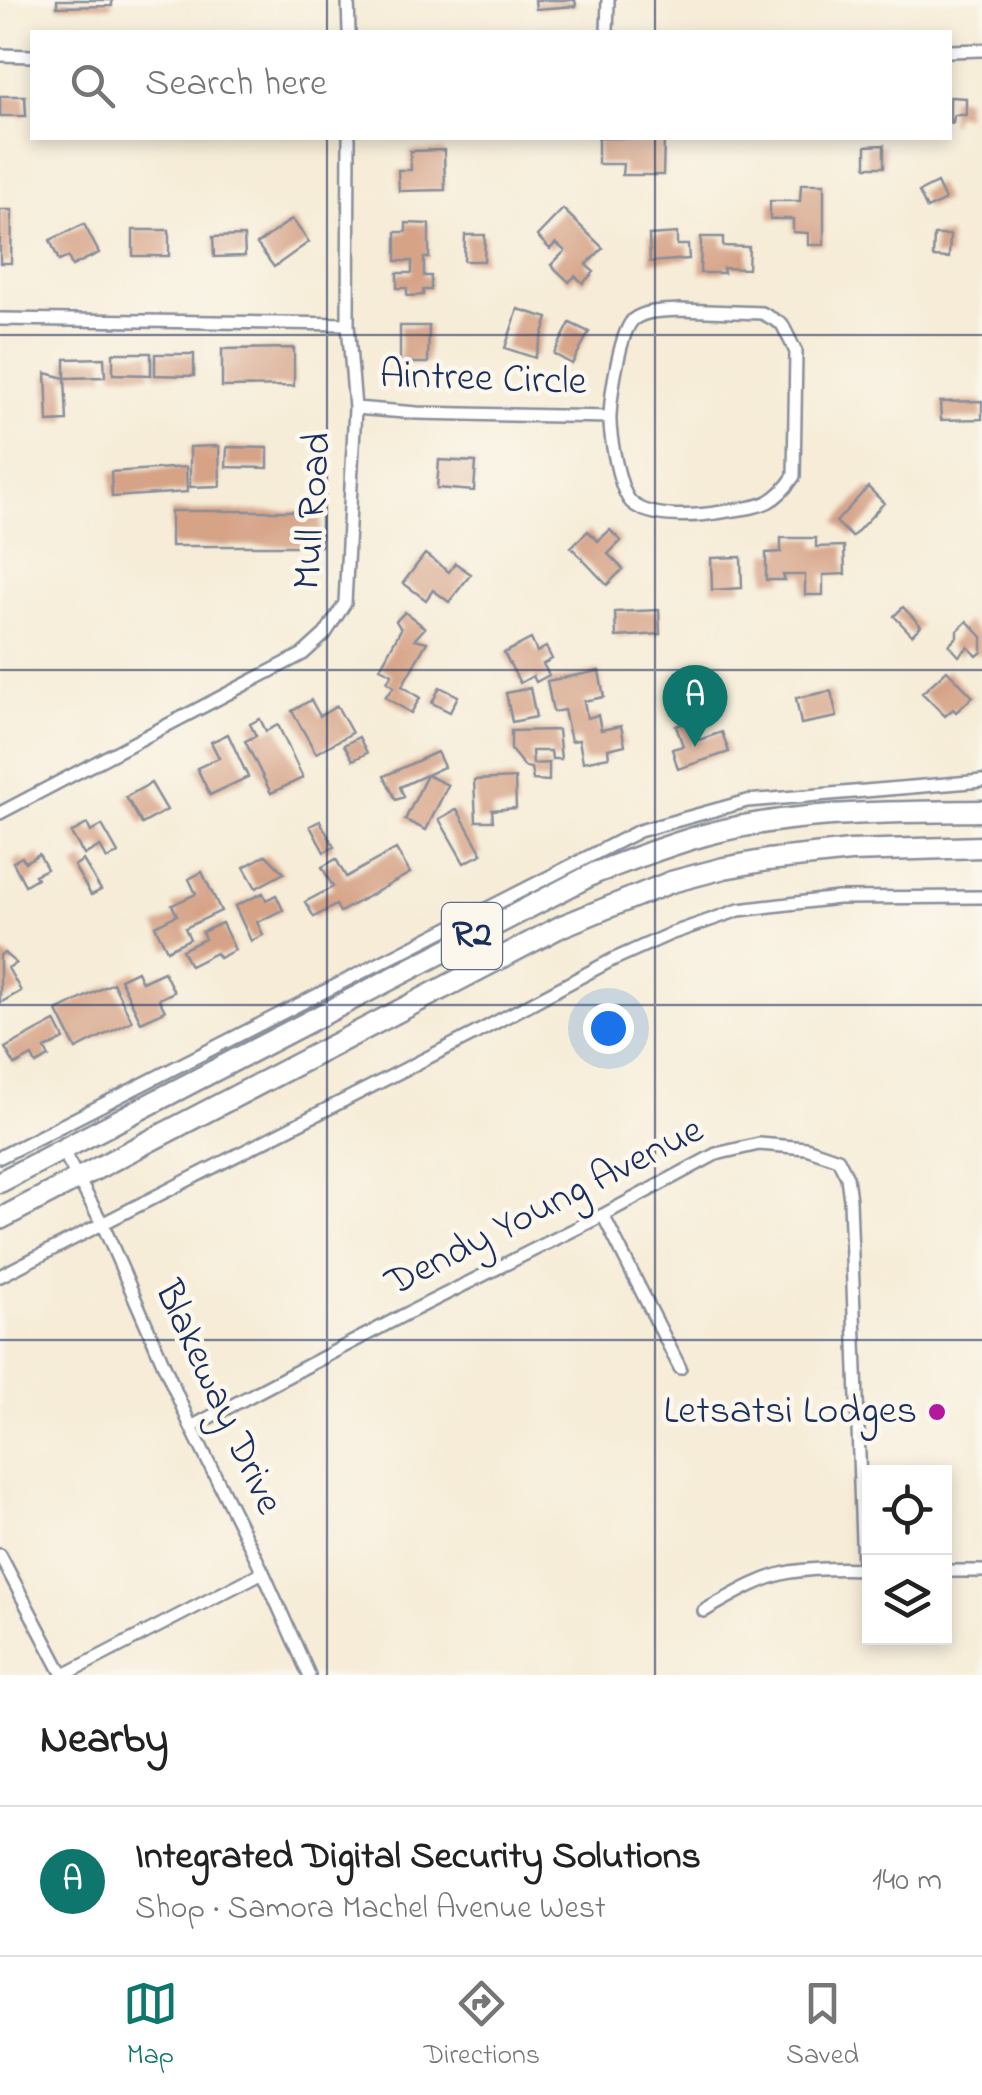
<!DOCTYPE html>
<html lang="en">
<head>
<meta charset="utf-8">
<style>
  :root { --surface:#fff; --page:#f6f6f6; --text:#222; --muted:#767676; --line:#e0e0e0; --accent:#0f766e }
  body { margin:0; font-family:"Indie Flower",sans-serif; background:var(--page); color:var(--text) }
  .controls { position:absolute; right:30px; bottom:30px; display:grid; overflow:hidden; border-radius:0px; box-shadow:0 5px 15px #0003 }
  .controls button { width:90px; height:90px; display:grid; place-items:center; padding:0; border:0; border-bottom:2px solid var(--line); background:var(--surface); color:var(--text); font:50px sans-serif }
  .you { position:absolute; left:608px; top:1028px; width:35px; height:35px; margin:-25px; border:8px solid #fff; border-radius:50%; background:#1a73e8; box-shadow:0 0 0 15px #1a73e833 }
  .badge { display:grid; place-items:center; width:65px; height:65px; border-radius:50%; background:var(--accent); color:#fff; font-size:32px; font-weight:700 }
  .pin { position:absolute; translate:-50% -82px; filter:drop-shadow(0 2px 5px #0008) }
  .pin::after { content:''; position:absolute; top:52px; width:35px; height:30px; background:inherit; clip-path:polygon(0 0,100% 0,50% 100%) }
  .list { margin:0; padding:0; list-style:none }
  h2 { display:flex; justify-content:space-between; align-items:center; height:130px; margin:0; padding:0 40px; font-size:42px }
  h2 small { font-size:32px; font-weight:400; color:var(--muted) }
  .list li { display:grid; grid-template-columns:65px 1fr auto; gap:30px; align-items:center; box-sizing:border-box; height:150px; padding:0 40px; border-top:2px solid var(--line) }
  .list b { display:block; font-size:38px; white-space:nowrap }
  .list p { margin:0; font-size:32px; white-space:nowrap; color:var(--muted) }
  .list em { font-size:32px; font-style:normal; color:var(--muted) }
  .icon { flex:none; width:55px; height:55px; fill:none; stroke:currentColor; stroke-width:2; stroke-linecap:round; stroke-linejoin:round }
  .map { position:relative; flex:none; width:982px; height:1675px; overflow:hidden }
  .search { position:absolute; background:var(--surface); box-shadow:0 5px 15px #0003; left:30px; right:30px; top:30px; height:110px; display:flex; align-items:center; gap:25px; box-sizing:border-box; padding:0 35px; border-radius:0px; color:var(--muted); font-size:38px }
  .sheet { height:280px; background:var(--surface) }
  nav { display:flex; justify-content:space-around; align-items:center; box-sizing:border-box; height:140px; border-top:2px solid var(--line); background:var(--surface); font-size:28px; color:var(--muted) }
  nav a { display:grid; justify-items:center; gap:5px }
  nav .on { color:var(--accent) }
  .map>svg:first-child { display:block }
</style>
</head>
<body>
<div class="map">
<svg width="982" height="1675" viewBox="0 0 982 1675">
  <rect width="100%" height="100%" fill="#fbf7ec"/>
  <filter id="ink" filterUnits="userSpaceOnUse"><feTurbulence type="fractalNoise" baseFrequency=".01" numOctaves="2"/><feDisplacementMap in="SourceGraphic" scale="20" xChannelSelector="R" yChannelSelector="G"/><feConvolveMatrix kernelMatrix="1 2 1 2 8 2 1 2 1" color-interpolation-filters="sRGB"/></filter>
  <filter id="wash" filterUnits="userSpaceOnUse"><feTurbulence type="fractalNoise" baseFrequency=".0048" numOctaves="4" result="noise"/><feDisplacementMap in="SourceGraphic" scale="40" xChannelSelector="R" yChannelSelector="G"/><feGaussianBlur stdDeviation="2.25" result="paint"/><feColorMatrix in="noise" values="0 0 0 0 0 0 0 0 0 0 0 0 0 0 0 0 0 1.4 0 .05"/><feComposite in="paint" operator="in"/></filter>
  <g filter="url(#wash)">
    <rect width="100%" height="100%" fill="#f6ecd7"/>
    <g id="blocks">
      <!-- building -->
      <path fill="#d6a387" d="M57,0H112V6L57,7Z
        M535,0H575L576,6L536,9Z
        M0,96H25L26,116H0Z
        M950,97L966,98V115H954L953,123H950Z
        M598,138H664L663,175H622L623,164H598Z
        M884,145V167H866V146Z
        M444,150L445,190L399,191L398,170H411L410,151Z
        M937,183L945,200L927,209L919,192Z
        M801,184H824V245H808V233L793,232V219H770V201H800Z
        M563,209L603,248L586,265L594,272L583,283L575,276L569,282L551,265L565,251L556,243L550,249L537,236Z
        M0,210H12L11,263H0Z
        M292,219L309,242L274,267L257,244Z
        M406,223L429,224V258H424V276H431V290H423V295L407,296V288H397V273H412V261H396V232H406Z
        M84,224L99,253L72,266L68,257L59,261L50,240Z
        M133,230H169V256H133Z
        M677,233V245H688L689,259L650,262L649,235Z
        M465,235H485L484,261H464Z
        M934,235H950L949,258L933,257Z
        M244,236L245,256L214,257L213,237Z
        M701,237H723V246L749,247L748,269L723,268L724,273H700Z
        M518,309L548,318L535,358L505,348Z
        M570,323L589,332L572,364L554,354Z
        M400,326H429L428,363H400Z
        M294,348V386L222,387V349Z
        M113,353H151V375L113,374Z
        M155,354H194V376L155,375Z
        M104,358L105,377L65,378V359Z
        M46,373L65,378L67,421L48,422Z
        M982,401V419L941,420L940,402Z
        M219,446L220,486L190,487V447Z
        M227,447L268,448V468L226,467Z
        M439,460L476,462L474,491L437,488Z
        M186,467L187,492L112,497L111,472Z
        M868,487L884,503L852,537L836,522Z
        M171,511H321V546H171Z
        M610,530L621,541L608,554L623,569L607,585L571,547L588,531L598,541Z
        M781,538H816V547L844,546L845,574L823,575V595H805V575H783L785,580H766V553L781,552Z
        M425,554L449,572L455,563L471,574L449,602L433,590L426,600L403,583Z
        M741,557L742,588L712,590L711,558Z
        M903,607L921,626L912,635L894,616Z
        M659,610L660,634L616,637L615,612Z
        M405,612L425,628L415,639L427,642L402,686L420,698L411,713L385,697L394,687L387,682L392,674L380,668L401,629L396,621Z
        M967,621L982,637V652L977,656L968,647L959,656L949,645L957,637V631Z
        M531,639L537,652L546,647L552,659L543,664L549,675L536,682L533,676L520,683L504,653Z
        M947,670L973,697L956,712L953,709L945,716L922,693Z
        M599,671L604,697L584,701L587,718L598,715L601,730L621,726L625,745L608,749L609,757L583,762L579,740L571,741L564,710L553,712L547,681Z
        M440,687L458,696L450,712L432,703Z
        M530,688L536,717L512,722L506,693Z
        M831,691L837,717L801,724L796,698Z
        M311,700L320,716L337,706L352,733L316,753L292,711Z
        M260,719L266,731L278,725L303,778L271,793L245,741L256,736L250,724Z
        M692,720L699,740L722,732L729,752L678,769L672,749L683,746L676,726Z
        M558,730L561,759H552L551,751H532L533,764L549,763V781L533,780L531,768L525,767L511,750V731Z
        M228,734L248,777L210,795L197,768L219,758L211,742Z
        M359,737L367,753L353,760L344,745Z
        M437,752L444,767L400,787L404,797L396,800L384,776Z
        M427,775L448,785L426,830L405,820Z
        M515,778L516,808L492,810L493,821H476L474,780Z
        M151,783L167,810L142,824L126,797Z
        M457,809L482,854L464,863L439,819Z
        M320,821L334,847L324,852L310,826Z
        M87,824L91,832L102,825L118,853L107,859L100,846L84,855L71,833Z
        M396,849L410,873L340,912L336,905L314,917L305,902L333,887L322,867L336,859L346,877Z
        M39,854L47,869L35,875L37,878L25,885L13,862L22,857L25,862Z
        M266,855L284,873L256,888L244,867Z
        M83,860L101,890L91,895L74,866Z
        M202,872L221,911L185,928L190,939L167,950L155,926L177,915L172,905L196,894L189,879Z
        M263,893L266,900L276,895L283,910L257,922L263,935L251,941L235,906Z
        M222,923L235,950L219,958L216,953L190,966L182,950L205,939L202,932Z
        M4,953L16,963L8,968L21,991L0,1003V955Z
        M137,971L142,982L164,972L174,992L159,999L165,1011L141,1022L120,979Z
        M113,983L132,1021L76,1049L57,1011Z
        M55,1021L64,1039L45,1049L49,1057L36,1064L32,1056L15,1065L5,1048Z"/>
    </g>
  </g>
  <g filter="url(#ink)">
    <use href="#blocks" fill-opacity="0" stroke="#888e9a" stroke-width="2.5"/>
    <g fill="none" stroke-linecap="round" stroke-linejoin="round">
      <defs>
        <path id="street" d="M348,0L349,32
          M607,32L608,0
          M950,51L982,50
          M0,55L32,56
          M679,310L762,313L782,324L796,352L794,476C773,508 758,506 722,512C699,516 652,520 632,503C619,492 609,433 610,415C611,395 620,330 634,319C647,310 664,311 679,310Z
          M0,319L348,324
          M355,408L417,413L610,417
          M0,813L303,654L325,634L345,603L355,408L348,324L349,138
          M63,1151L102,1223L191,1427L263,1572L309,1675
          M0,1157L639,831L747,801L982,781
          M603,1215L680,1368
          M0,1276L474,1034L612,960L670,934L739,910L838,898L982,897
          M191,1427L402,1316L603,1215L716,1154L759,1144L806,1148L838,1159L847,1177L850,1200L863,1569
          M0,1555L63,1675
          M944,1571H982
          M704,1611C731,1596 759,1578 790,1572C815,1568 845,1568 870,1569
          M64,1675L263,1572"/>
        <path id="highway" d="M0,1182L595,873C633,859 672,843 712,833C799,811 893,812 982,811
          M0,1219L562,926L671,882L724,868L768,860L850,851L982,847"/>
      </defs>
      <!-- street casing -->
      <use href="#street" stroke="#888e9a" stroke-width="16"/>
      <!-- highway casing -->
      <use href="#highway" stroke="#888e9a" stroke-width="25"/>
      <!-- street -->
      <use href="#street" stroke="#fff" stroke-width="11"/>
      <!-- highway -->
      <use href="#highway" stroke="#fff" stroke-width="20"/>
    </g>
  </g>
  <!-- grid -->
  <path fill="none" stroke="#1b2f5e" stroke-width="2.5" stroke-opacity="0.55" d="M327,0V32M655,0V32M327,138V1675M655,138V1675M0,335H982M0,670H982M0,1005H982M0,1340H982"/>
  <!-- markers -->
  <circle fill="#b5179e" stroke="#fbf7ec" stroke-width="4" cx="937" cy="1412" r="10"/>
  <g text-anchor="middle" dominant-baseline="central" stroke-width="9" stroke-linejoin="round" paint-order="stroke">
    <!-- shield labels -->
    <rect fill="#fbf7ec" stroke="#5e6b89" stroke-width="2.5" x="442" y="903" width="60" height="66" rx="8"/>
    <g font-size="38" font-weight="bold" fill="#1b2f5e">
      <text x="472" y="936">R2</text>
    </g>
    <!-- street labels -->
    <g font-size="40" fill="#1b2f5e" stroke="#fbf7ec">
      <text transform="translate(483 380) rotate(2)">Aintree Circle</text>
      <text transform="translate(314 511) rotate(-86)">Mull Road</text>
      <text transform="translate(545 1208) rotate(-27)">Dendy Young Avenue</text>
      <text transform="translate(217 1398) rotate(65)">Blakeway Drive</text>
    </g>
    <!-- poi labels -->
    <g font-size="40" fill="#1b2f5e" stroke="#fbf7ec" text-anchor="end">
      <text x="917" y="1412">Letsatsi Lodges</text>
    </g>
  </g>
</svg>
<div class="controls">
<button><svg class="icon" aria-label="locate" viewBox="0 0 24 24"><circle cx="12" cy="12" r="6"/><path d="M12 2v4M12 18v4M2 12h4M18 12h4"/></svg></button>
<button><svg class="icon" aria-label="layers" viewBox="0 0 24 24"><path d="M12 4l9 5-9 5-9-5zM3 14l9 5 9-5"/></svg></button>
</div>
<div class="you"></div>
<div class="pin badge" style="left:695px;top:747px">A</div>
<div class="search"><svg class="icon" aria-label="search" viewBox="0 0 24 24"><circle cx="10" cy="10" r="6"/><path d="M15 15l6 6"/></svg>Search here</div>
</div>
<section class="sheet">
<h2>Nearby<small></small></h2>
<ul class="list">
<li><span class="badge">A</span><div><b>Integrated Digital Security Solutions</b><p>Shop · Samora Machel Avenue West</p></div><em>140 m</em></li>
</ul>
</section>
<nav>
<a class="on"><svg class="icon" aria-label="map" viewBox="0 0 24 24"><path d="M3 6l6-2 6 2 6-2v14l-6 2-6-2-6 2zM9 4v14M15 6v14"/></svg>Map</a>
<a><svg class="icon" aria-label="directions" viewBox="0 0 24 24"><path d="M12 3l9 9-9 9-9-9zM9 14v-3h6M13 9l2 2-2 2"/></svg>Directions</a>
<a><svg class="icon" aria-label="saved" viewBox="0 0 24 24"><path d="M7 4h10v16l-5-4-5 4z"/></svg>Saved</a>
</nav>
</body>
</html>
